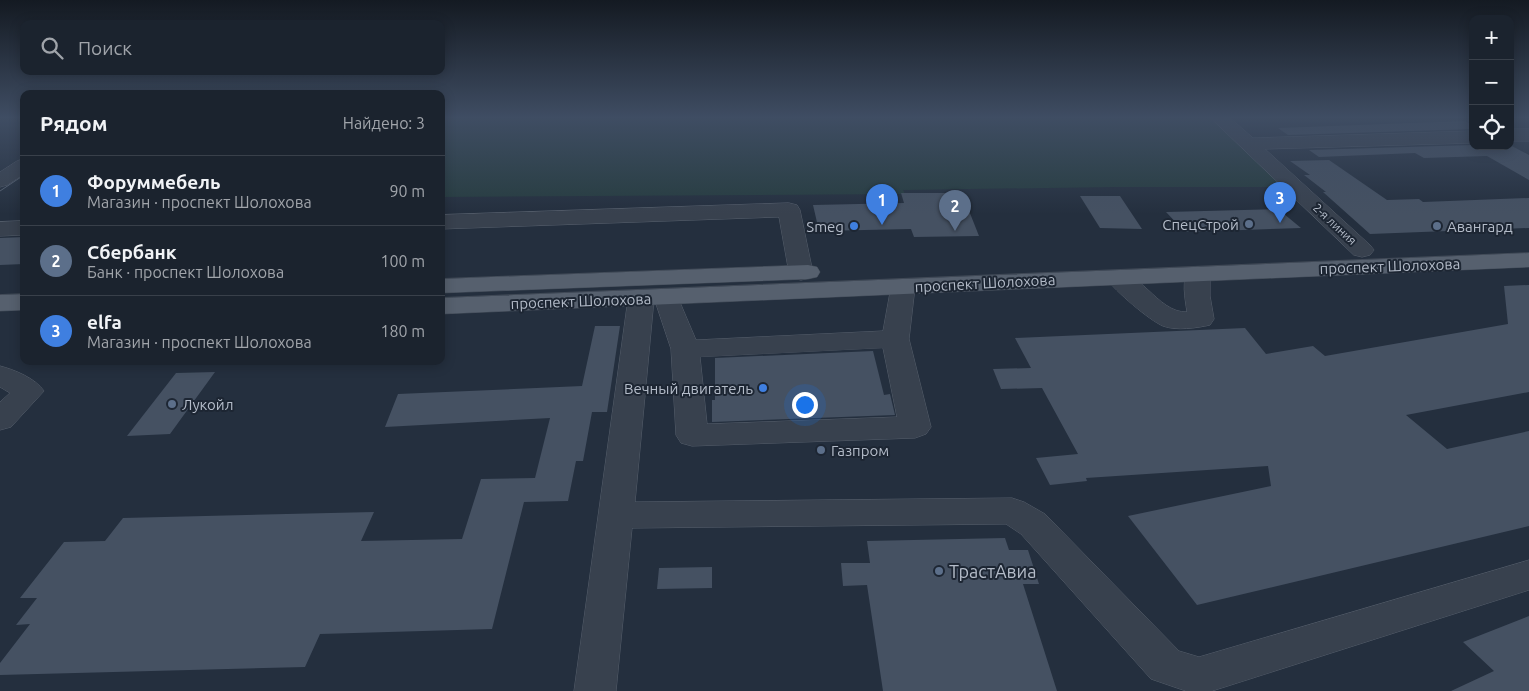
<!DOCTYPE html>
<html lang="ru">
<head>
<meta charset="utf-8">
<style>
  :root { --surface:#1b232e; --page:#282f3a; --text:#f1f3f6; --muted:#a0a4aa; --line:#39404a; --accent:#bca0f2 }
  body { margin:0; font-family:Ubuntu,sans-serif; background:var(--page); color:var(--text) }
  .controls { position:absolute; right:15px; top:15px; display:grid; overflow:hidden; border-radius:10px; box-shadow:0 2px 12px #0003 }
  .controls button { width:45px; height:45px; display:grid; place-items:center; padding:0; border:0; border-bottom:1px solid var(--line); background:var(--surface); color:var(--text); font:25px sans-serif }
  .you { position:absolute; left:804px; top:404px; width:18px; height:18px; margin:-12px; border:4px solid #fff; border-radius:50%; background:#1a73e8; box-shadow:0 0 0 8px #1a73e833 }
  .badge { display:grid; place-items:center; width:32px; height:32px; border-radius:50%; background:var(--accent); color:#fff; font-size:16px; font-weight:700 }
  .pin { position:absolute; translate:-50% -41px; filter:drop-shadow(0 1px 2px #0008) }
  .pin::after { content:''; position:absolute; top:26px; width:18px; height:15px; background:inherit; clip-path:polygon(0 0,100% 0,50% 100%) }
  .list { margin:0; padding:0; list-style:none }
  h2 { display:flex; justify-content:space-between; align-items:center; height:65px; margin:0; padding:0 20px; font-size:21px }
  h2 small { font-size:16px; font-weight:400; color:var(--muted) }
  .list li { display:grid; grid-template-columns:32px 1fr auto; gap:15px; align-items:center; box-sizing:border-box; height:70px; padding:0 20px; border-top:1px solid var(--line) }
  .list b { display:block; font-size:19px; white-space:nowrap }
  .list p { margin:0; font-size:16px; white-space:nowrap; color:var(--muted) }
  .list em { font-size:16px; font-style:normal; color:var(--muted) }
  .icon { flex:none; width:28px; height:28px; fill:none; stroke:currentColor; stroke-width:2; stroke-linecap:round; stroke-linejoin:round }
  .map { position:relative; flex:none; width:1529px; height:691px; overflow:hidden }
  .search { position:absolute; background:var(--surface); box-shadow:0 2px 12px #0003; left:20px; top:20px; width:425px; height:55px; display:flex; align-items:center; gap:12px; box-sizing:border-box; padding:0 18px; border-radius:10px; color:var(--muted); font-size:19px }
  .panel { position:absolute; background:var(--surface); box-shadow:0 2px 12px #0003; left:20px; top:90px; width:425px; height:275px; border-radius:10px }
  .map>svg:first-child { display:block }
</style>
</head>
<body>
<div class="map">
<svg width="1529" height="691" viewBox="0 0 1529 691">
  <rect width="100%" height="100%" fill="#242f3e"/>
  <!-- green -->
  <path fill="#263c3f" d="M441,117H1210L1287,187H1115L903,190L905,194L441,197Z"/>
  <!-- building -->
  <path fill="#455162" d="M1465,121L1473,126V129L1288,135L1278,128Z
    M1473,145H1510L1529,155V180L1487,156L1424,158L1415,153L1319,157L1309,150Z
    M1329,160L1387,200L1419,199L1423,202L1529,198V228L1370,234L1323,192H1326L1304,175H1310L1290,161Z
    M901,193H962L979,236L914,237L911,229L819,231L813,205L904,203Z
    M1080,196H1120L1142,229L1100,228Z
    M1278,209L1301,228L1185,232L1166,212Z
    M24,237V264L0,265V238Z
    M1529,285V392L1406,415L1447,449L1529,431V526L1197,605L1128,516L1271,486L1268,466L1086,478L1087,481L1050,485L1036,458L1078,454L1042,388L1001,389L993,369L1031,368L1015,338L1245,328L1266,354L1313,346L1325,356L1508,324L1504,286Z
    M595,326H620L607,412H592L583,461H576L568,501L524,502L492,629L320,634L305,667L0,675V663L30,624L16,625L37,598H20L64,542L105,541L123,518L374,512L361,541L462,539L481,479L535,478L550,418L385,427L398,394L582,386Z
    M873,351L884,395L890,394L895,415L712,422V400H715V358Z
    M215,372L170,434L127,436L176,373Z
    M1005,538L1009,550H1028L1039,584H1023L1057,691H883L867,585L843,586L841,563H870L867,541Z
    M712,567V588L657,589L659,568Z
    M1529,616V691H1451L1494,671L1463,642Z"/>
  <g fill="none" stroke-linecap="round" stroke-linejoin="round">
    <defs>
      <path id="minor" d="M1210,117H1229L1253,138L1473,131V143L1265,149L1370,245L1374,250L1370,255L1362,257L1354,255Z
        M1510,129H1529V141H1510Z
        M24,159V174L7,185L0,187V172L17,161Z
        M789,203L797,205L800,210L813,273L810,278L801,280L792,278L789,273L779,217L441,229V215Z
        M24,221V235L0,236V222Z
        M1198,267L1207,269L1210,274V296L1214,319L1210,325C1197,328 1176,331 1163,326C1149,320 1115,291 1106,278L1109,273C1140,265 1156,313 1187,312C1185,298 1181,280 1189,269Z
        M903,280L912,282L915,287L909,339L931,427L926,434L915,438L692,446L681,443L676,435L671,349L654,298L658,293L667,290L676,293L696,340L883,331L891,287L894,282ZM883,348L897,417L707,424L700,357Z
        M641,291L650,294L654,299L635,502L1012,498L1024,502L1045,514L1179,651L1199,657L1529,560V590L1212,691H1186L1151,679L1021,534L1006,524L632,528L616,691H574L628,299L632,294Z
        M0,366C15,370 35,378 44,391L11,427L0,430V402L10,393L0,387Z"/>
      <path id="major" d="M1529,253V267L441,314V298Z
        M808,265L817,267L820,272L817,277L808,279L441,293V279Z
        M24,294V310L0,311V295Z"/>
    </defs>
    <!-- minor casing -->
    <use href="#minor" stroke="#565f6c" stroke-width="1"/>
    <!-- major casing -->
    <use href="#major" stroke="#414a57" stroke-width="1"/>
    <!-- minor -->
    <use href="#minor" fill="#38414e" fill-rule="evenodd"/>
    <!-- major -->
    <use href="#major" fill="#56606e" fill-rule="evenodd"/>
    <!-- tram -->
    <path stroke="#5a6575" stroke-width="1" d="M0,191L24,175"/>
  </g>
  <!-- sky -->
  <linearGradient id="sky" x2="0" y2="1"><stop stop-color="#141a22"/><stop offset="0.55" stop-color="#3f4d63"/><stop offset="1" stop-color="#3f4d63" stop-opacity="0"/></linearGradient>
  <rect width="1529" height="214" fill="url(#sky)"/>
  <!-- markers -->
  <g fill="#5c6f8a" stroke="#1d2633" stroke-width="2">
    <circle cx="1249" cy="224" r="5"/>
    <circle cx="1437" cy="226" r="5"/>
    <circle cx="172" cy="404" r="5"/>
    <circle cx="821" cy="450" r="5"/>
    <circle cx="939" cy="571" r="5"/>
  </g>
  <g fill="#3f7fe0" stroke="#1d2633" stroke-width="2">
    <circle cx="854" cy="226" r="5"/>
    <circle cx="763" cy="388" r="5"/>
  </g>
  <g text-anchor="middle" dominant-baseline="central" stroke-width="4" stroke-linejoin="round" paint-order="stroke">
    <!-- far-street labels -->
    <g font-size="12" fill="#b4bcc9" stroke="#1d2633">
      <text transform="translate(1335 224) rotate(43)">2-я линия</text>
    </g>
    <!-- poi labels -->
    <g font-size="15" fill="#b4bcc9" stroke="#1d2633" text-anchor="end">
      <text x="1239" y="224">СпецСтрой</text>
      <text x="844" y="226">Smeg</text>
      <text x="1447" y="226" text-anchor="start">Авангард</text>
      <text x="753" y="388">Вечный двигатель</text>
      <text x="182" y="404" text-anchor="start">Лукойл</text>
      <text x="831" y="450" text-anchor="start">Газпром</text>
    </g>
    <!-- street labels -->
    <g font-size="15" fill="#b4bcc9" stroke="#1d2633">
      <text transform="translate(1390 266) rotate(-2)">проспект Шолохова</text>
      <text transform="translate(985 283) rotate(-3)">проспект Шолохова</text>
      <text transform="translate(581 301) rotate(-2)">проспект Шолохова</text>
    </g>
    <!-- near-poi labels -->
    <g font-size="18" fill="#b4bcc9" stroke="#1d2633" text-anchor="start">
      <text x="949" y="571">ТрастАвиа</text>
    </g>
  </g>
</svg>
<div class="controls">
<button>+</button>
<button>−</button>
<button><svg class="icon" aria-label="locate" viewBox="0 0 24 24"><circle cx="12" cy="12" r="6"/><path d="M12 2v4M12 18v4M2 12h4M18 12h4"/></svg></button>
</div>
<div class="you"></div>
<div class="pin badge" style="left:882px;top:225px;background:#3f7fe0">1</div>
<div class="pin badge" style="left:955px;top:231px;background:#5c6f8a">2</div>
<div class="pin badge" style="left:1280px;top:223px;background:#3f7fe0">3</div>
<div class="search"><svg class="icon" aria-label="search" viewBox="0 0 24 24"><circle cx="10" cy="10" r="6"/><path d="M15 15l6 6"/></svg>Поиск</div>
<section class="panel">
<h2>Рядом<small>Найдено: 3</small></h2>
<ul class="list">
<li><span class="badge" style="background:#3f7fe0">1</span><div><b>Форуммебель</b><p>Магазин · проспект Шолохова</p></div><em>90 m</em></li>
<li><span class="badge" style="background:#5c6f8a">2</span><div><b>Сбербанк</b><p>Банк · проспект Шолохова</p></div><em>100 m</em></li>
<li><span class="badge" style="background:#3f7fe0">3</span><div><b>elfa</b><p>Магазин · проспект Шолохова</p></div><em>180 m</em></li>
</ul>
</section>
</div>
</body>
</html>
